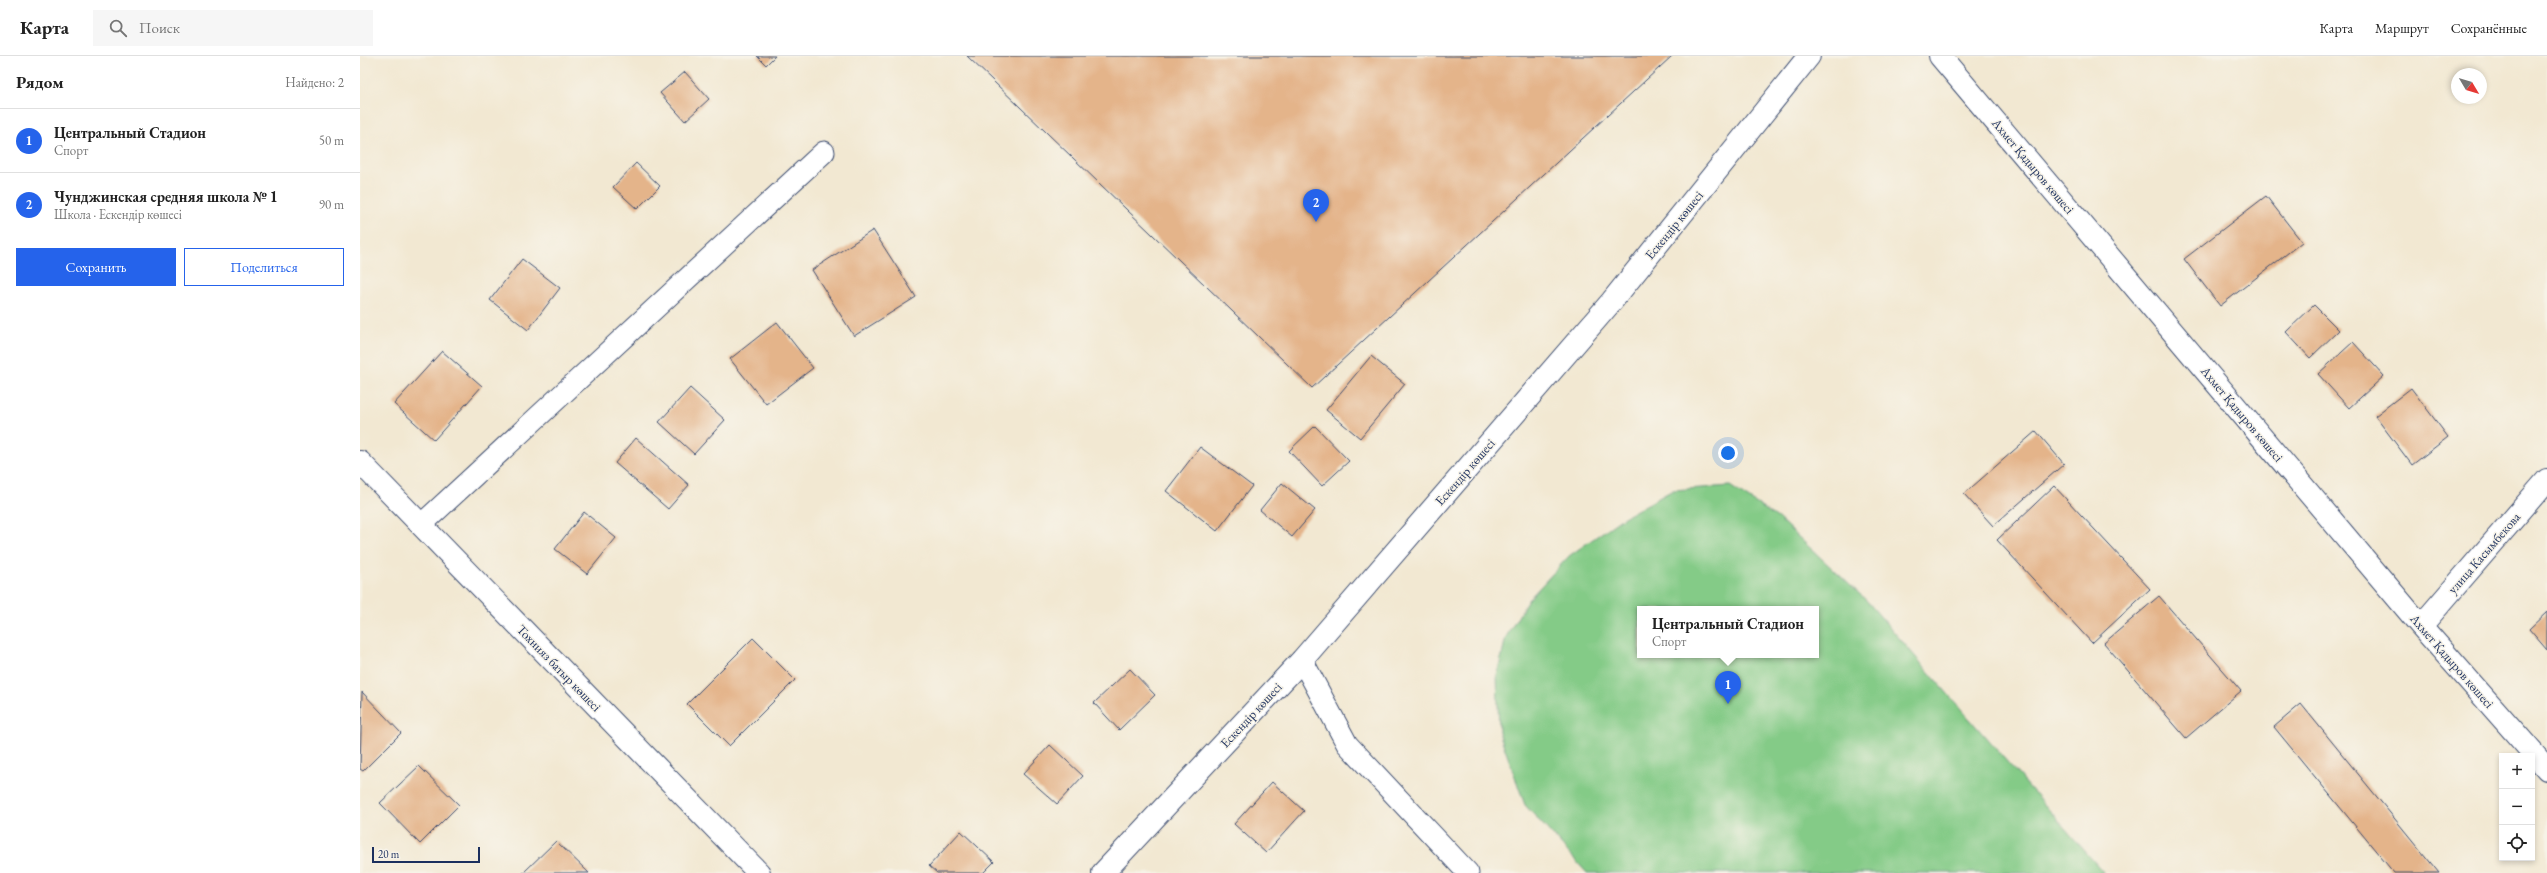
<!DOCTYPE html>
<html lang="ru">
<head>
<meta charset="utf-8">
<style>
  :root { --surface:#fff; --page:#f6f6f6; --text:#222; --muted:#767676; --line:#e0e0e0; --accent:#2563eb }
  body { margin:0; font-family:"EB Garamond",serif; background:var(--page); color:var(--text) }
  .controls { position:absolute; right:12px; bottom:12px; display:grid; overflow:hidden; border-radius:0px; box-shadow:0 2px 6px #0003 }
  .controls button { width:36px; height:36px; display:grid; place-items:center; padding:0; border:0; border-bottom:1px solid var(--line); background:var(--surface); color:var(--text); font:20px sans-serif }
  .compass { position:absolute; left:2091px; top:12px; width:36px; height:36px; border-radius:50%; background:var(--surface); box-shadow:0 2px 6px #0003; rotate:128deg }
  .scale { position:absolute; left:12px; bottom:10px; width:108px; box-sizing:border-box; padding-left:4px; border:2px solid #1b2f5e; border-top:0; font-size:11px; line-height:14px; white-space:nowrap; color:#1b2f5e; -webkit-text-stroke:3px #f7f3e8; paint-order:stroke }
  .you { position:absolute; left:1368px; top:397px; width:14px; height:14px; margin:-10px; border:3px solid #fff; border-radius:50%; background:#1a73e8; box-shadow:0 0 0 6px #1a73e833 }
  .badge { display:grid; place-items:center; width:26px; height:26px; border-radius:50%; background:var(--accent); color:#fff; font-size:13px; font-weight:700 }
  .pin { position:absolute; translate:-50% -33px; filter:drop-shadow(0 1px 2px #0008) }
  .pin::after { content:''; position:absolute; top:21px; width:14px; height:12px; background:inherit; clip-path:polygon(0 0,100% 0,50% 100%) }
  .popup { position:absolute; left:1277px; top:550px; width:182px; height:52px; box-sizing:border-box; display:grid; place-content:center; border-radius:0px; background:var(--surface); filter:drop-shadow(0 1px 3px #0005); font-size:13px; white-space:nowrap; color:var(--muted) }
  .popup b { font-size:15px; color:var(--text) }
  .popup::after { content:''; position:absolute; left:50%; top:100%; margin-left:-8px; border:8px solid transparent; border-top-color:var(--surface) }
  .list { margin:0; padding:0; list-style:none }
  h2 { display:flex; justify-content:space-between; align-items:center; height:52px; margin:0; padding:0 16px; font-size:17px }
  h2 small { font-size:13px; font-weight:400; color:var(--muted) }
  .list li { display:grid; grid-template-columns:26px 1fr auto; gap:12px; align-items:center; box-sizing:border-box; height:64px; padding:0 16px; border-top:1px solid var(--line) }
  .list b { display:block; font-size:15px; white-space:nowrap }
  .list p { margin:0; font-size:13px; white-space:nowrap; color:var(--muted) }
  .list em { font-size:13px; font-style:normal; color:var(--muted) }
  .actions { display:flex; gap:8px; padding:12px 16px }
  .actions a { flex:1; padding:9px 0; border:1px solid var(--accent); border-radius:0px; text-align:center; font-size:14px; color:var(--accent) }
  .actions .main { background:var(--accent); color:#fff }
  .icon { flex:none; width:22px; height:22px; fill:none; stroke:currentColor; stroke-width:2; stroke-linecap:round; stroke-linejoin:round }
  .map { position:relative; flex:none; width:2187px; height:817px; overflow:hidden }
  header { display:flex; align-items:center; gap:24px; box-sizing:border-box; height:56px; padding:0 20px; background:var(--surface); border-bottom:1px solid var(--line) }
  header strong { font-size:19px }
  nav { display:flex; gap:22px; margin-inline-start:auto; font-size:14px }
  .search { width:280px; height:36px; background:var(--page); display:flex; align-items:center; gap:10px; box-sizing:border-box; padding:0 14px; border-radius:0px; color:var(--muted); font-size:15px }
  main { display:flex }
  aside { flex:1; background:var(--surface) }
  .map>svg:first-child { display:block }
</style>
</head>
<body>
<header>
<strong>Карта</strong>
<div class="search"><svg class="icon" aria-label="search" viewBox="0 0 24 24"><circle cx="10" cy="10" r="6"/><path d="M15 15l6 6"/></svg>Поиск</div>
<nav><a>Карта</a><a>Маршрут</a><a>Сохранённые</a></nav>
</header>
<main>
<aside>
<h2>Рядом<small>Найдено: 2</small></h2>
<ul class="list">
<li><span class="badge">1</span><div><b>Центральный Стадион</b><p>Спорт</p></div><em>50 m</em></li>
<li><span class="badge">2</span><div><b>Чунджинская средняя школа № 1</b><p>Школа · Ескендір көшесі</p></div><em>90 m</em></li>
</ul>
<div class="actions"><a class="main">Сохранить</a><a>Поделиться</a></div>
</aside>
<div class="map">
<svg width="2187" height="817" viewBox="0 0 2187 817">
  <rect width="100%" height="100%" fill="#f7f3e8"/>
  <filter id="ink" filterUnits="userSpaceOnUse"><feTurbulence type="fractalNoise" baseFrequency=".025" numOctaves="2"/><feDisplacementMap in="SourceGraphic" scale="8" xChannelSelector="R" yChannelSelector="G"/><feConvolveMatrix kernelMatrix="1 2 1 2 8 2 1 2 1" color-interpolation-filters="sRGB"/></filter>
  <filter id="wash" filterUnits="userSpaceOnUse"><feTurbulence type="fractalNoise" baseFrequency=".012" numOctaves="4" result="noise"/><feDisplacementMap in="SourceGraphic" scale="16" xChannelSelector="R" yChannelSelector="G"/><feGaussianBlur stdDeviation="0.9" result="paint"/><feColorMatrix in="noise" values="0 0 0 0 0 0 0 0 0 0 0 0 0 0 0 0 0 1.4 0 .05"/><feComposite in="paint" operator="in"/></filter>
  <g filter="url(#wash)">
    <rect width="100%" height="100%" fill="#f2e8d2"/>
    <!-- green -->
    <path fill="#84cb87" stroke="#507d72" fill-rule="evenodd" d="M1370,430L1418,462L1506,544L1744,817H1227L1165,749L1139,676L1137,620L1146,581L1168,544L1209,500L1264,461L1313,434ZM1280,553H1456V599H1280Z"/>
    <g id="blocks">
      <!-- building -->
      <path fill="#e4b48a" d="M397,0H415L406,9Z
        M607,0H1312L952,332Z
        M325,16L349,43L325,65L300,37Z
        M276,107L300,130L277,153L253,131Z
        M1906,140L1942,186L1860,250L1824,203Z
        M513,174L556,241L494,280L452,214Z
        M162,203L200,232L168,274L130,244Z
        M1954,249L1979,274L1950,302L1926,276Z
        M417,266L453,312L406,348L370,303Z
        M1993,286L2024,320L1989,352L1958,318Z
        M82,295L122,330L74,384L34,348Z
        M1011,300L1045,328L1000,382L966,354Z
        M330,332L365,364L334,398L299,366Z
        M2051,332L2088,381L2052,409L2015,360Z
        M955,370L989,405L962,430L929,395Z
        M1676,375L1704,408L1633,470L1604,438Z
        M276,382L329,429L308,453L255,407Z
        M840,391L892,430L857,475L806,435Z
        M922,427L955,454L932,481L900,454Z
        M1694,430L1790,533L1732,587L1637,484Z
        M224,456L256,482L227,518L195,493Z
        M1799,540L1881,635L1826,682L1744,587Z
        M2187,556V594L2169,573Z
        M393,582L435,624L369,690L327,648Z
        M770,613L795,639L759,674L734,647Z
        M2,636L41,677L3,715L0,713Z
        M1941,648L2079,817H2034L1914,671Z
        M690,689L723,720L697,748L663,718Z
        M59,710L99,749L60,788L20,747Z
        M912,726L944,755L906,797L874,768Z
        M601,775L634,806L623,817H577L569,810Z
        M196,785L229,817H163Z"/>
    </g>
  </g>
  <g filter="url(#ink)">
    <use href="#blocks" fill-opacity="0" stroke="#3b4b6f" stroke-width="1"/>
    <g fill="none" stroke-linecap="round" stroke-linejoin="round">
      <defs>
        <path id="lane" d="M61,469L464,96
          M942,604L987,688L1108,817"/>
        <path id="street" d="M1580,0L2061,570L2187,713
          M0,406L399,817
          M2061,570L2187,424
          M743,817L942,604L1252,245L1449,0"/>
      </defs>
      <!-- lane casing -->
      <use href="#lane" stroke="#3b4b6f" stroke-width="23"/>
      <!-- street casing -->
      <use href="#street" stroke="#3b4b6f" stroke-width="24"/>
      <!-- lane -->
      <use href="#lane" stroke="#fff" stroke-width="21"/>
      <!-- street -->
      <use href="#street" stroke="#fff" stroke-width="22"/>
    </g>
  </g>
  <g text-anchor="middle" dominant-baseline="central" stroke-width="3" stroke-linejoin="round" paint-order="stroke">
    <!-- street labels -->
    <g font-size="13" fill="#1b2f5e" stroke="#f7f3e8">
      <text transform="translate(1673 110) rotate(50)">Ахмет Қадыров көшесі</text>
      <text transform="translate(1314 169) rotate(-51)">Ескендір көшесі</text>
      <text transform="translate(1882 358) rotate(50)">Ахмет Қадыров көшесі</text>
      <text transform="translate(1105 416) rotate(-49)">Ескендір көшесі</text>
      <text transform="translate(2124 497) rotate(-49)">улица Касымбекова</text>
      <text transform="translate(2092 605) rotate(49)">Ахмет Қадыров көшесі</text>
      <text transform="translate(199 612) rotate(46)">Тохнияз батыр көшесі</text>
      <text transform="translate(891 659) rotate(-47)">Ескендір көшесі</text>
    </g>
  </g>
</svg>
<div class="controls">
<button>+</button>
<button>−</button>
<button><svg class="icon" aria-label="locate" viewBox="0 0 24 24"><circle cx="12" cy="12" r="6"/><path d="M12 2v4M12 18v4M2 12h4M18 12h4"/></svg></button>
</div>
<svg class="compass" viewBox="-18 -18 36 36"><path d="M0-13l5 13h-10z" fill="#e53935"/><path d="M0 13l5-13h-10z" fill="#767676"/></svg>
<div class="scale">20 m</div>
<div class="you"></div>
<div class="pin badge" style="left:1368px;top:648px">1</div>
<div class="popup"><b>Центральный Стадион</b>Спорт</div>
<div class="pin badge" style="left:956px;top:166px">2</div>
</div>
</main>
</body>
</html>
